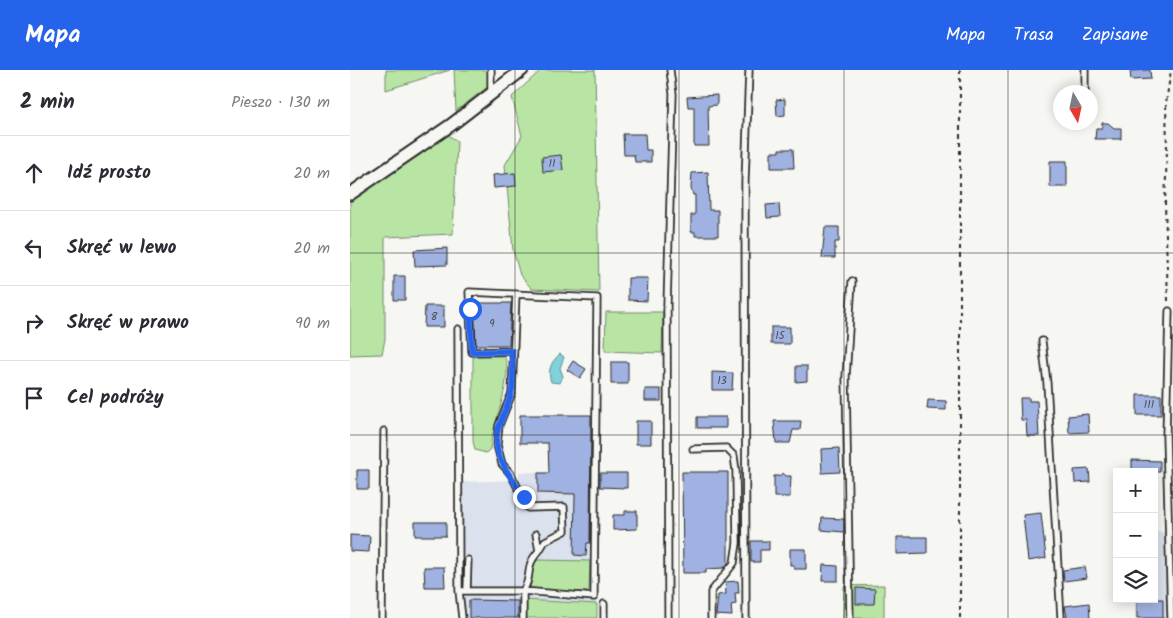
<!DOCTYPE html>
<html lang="pl">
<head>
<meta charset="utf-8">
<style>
  :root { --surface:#fff; --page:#f2f2f3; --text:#2b2b33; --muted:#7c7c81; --line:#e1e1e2; --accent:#2563eb }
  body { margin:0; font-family:Kalam,sans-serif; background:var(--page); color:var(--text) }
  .controls { position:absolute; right:15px; bottom:15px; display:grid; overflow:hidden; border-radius:0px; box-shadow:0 2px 12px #0003 }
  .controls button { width:45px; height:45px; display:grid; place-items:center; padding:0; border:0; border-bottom:1px solid var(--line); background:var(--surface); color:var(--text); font:25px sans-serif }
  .compass { position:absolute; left:703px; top:15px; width:45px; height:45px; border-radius:50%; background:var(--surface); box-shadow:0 2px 12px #0003; rotate:171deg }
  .stop { position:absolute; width:15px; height:15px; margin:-11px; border:4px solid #2563eb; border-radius:50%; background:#fff }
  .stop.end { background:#2563eb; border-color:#fff; box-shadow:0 1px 5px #0008 }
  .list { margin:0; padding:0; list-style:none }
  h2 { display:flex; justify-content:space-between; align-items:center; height:65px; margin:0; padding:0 20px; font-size:21px }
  h2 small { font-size:16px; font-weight:400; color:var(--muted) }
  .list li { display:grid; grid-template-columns:32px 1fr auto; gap:15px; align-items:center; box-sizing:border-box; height:75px; padding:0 20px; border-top:1px solid var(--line) }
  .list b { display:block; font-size:19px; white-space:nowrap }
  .list em { font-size:16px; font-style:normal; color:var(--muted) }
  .icon { flex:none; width:28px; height:28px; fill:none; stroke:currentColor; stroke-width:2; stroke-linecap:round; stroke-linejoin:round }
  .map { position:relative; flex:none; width:823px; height:548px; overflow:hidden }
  header { display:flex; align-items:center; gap:30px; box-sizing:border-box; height:70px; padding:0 25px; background:var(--accent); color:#fff }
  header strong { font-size:24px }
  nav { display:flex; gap:28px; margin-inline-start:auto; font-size:18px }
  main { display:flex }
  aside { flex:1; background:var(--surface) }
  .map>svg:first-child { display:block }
</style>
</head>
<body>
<header>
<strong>Mapa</strong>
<nav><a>Mapa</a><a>Trasa</a><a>Zapisane</a></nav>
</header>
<main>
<aside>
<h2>2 min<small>Pieszo · 130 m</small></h2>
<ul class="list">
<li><svg class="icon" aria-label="ahead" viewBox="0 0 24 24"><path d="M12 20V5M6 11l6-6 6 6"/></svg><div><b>Idź prosto</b></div><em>20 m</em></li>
<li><svg class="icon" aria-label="left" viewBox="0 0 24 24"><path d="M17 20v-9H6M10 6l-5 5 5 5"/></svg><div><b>Skręć w lewo</b></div><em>20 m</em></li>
<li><svg class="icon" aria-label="right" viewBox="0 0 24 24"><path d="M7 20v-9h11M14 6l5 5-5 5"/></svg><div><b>Skręć w prawo</b></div><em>90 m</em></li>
<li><svg class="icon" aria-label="arrive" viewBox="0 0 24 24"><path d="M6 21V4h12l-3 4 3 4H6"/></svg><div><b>Cel podróży</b></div></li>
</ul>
</aside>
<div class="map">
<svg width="823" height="548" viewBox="0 0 823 548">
  <rect width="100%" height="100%" fill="#f6f6f2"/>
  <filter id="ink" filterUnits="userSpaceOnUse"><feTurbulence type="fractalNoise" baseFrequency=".02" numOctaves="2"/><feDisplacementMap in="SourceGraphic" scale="10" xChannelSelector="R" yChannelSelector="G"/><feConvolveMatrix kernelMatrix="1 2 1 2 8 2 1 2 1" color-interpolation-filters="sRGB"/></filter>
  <g filter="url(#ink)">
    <!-- built -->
    <path fill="#dce2ed" d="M169,402L246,403V423H249L247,534L172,530V548H114L112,412L169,410Z
      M804,462H817L818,548H785V529H804Z"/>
    <!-- green -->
    <path fill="#b8e5a4" stroke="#728868" d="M36,0H100L36,20Z
      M104,0H144V12L106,41Z
      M191,0H245L249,222L182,219L170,205L163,180L155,95L172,66L162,27Z
      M98,65L107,71L103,164L35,167V269L32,284L0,285V130Z
      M256,242H313L312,283L255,281Z
      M123,286H154C165,305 142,355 140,379L136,383L125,380L123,371Z
      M188,490L240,491L239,522L180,520L183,494Z
      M534,515V548H493L494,516Z
      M174,530L247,534V548H174Z"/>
    <!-- water -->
    <path fill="#80d1d9" stroke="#5e8f93" d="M210,284L214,287L210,298L213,306L210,313L201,312C197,300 201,292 210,284Z"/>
    <!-- building -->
    <path fill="#a0b2e1" stroke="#2b2b2b" d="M800,0L801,9L781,10L780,1Z
      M367,25V35L358,36L359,76H344V37H338L337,27Z
      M435,29V45L427,46L426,30Z
      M752,53H758L764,58H771V69H745L746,58H752Z
      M273,64H295L296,80H301V92H285L284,85H274Z
      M429,79H443L444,98H421V82H429Z
      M211,85L213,100L193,102L192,87Z
      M700,91H717V117H700Z
      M358,102L359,140H368V166H345V162H341V145H345V125H343L341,118L342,103Z
      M165,103L166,116L144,118L143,105Z
      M429,134L430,147L417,148L416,135Z
      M475,157H489V172H485V188H472Z
      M97,178V195L65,196L64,180Z
      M44,206H55V230H44Z
      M278,208H298L297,231L278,230Z
      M124,233H161L159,275H126Z
      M75,236H94V257H74Z
      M421,257H440V274H421Z
      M223,291L236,299L230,308L217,300Z
      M261,292H278V314H261Z
      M446,296H457V311L446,312Z
      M362,302L383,303L382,320H362Z
      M295,319H311V331H295Z
      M787,325H811V345H787Z
      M670,328H679V331H687L689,366H677L676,350H671Z
      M578,330L596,331V340L577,339Z
      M738,344L739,362L719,363L718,346Z
      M170,345H241L240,473H237L236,486L224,485L225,424L188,423V403H199L198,373H170Z
      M347,347H376V358H347Z
      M286,351H301V374H286Z
      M424,351H451L450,360H443L440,373H426Z
      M489,378L490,402L472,403L471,379Z
      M782,390L810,391V402H782Z
      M739,399L740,412L725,413L724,400Z
      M7,400H19V419H7Z
      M332,402H378V493L374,498L356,499V503H333Z
      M250,403H277V418L250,417Z
      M433,403L436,406H441L440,427H424V406H429Z
      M275,441H287V459L263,460V445H275Z
      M691,443L696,488L678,491L673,445Z
      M472,448L494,449V462L471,460Z
      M65,452H96V466H65Z
      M0,465L20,466L19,482L0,481Z
      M547,467H577V483L547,484Z
      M401,471H419V480H410V492H401Z
      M440,479H456V499H444V495H440Z
      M473,495L488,496V511H472Z
      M74,497H94L95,517H75Z
      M735,497L737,508L714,511L713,500Z
      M388,511L389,523H385L386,534L381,535L382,546L366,545L368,525L376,524L375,512Z
      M506,518L525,519L524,534H506Z
      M787,529H813V548H787Z
      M119,530L168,531V548H119Z
      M739,533L740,548H717L715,536Z"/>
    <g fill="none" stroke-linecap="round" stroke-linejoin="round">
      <defs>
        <path id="lane" d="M141,0V24
          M735,0V22
          M166,224L162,323L149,355L147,375L152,394L161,404L178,438L214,437L215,461L195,471L189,481
          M819,241L816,366L821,548
          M108,259L109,521L112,548
          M692,271L697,313L711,548
          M162,281L122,282L119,222L247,228L244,527L173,521C184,504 173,498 189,481L186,464
          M343,379L376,378L384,386L386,401L387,473L384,493L361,522V548
          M109,521H173V548
          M117,521L118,490
          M32,548L34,361
          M254,548V534
          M318,548L317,235L323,24L320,0
          M396,548L395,112L399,0
          M500,548L496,307L502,211"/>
        <path id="street" d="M0,124L101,55L172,0"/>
      </defs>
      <!-- lane casing -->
      <use href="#lane" stroke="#2b2b2b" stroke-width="9"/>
      <!-- street casing -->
      <use href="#street" stroke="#2b2b2b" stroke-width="15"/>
      <!-- path -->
      <path stroke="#2b2b2b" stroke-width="2" stroke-dasharray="4 4" stroke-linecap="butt" d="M818,231L815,133L817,80L816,33L821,0
        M610,548V0"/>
      <!-- lane -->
      <use href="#lane" stroke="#f6f6f2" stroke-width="5.5"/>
      <!-- street -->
      <use href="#street" stroke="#f6f6f2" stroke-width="11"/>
    </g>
  </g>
  <g fill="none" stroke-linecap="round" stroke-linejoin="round" filter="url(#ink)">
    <!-- route -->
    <path stroke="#2563eb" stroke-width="6" d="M120,239L122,282L162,281C162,295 165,311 161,324C157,341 144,358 147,376C149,395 165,411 174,427"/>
  </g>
  <!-- grid -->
  <path fill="none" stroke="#2b2b2b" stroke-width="1" stroke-opacity="0.55" d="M165,0V548M329,0V548M494,0V548M658,0V548M0,183H823M0,365H823"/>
  <g text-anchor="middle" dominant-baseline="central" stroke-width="4.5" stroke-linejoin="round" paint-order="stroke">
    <!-- number labels -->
    <g font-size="11" fill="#484d58">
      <text x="202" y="94">11</text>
      <text x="84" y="247">8</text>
      <text x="142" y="254">9</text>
      <text x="430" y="266">15</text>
      <text x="372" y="311">13</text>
      <text x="799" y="335">111</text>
    </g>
  </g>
</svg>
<div class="controls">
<button>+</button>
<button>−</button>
<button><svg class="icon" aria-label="layers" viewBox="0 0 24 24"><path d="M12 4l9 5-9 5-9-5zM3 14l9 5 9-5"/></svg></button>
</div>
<svg class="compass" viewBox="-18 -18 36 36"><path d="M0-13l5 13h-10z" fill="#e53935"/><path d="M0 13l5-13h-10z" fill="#7c7c81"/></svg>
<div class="stop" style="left:120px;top:239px"></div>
<div class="stop end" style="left:174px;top:427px"></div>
</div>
</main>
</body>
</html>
